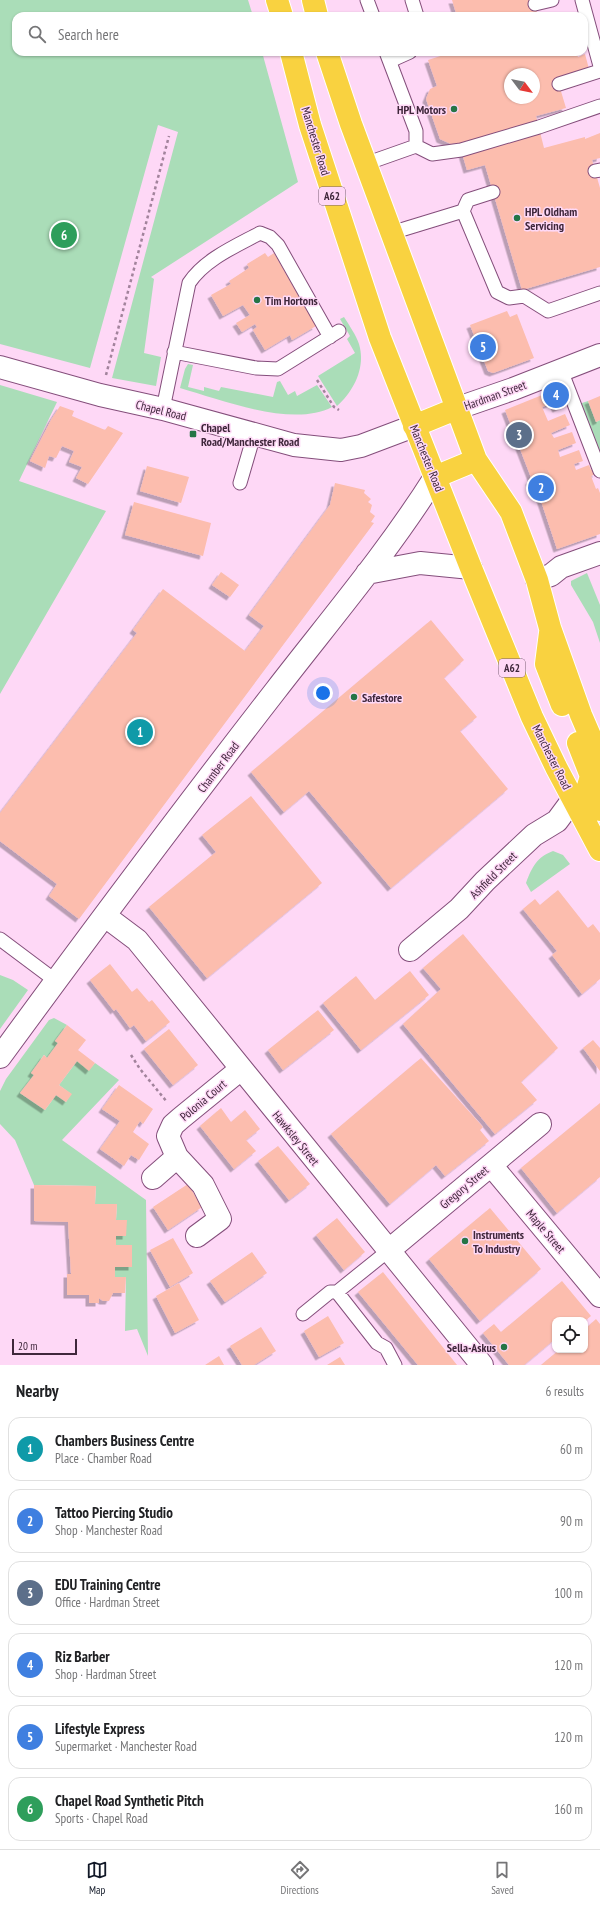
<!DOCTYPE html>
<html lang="en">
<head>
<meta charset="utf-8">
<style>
  :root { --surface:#fff; --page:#f6f6f6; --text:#202124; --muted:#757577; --line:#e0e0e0; --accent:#111827 }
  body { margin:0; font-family:"PT Sans Narrow",sans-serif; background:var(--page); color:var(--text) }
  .controls { position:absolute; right:12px; bottom:12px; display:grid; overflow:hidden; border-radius:8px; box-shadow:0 1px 3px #0004 }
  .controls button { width:36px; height:36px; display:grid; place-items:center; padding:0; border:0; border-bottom:1px solid var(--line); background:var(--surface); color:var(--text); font:20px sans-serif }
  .compass { position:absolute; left:504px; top:68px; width:36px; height:36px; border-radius:50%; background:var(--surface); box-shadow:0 1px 3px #0004; rotate:122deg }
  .scale { position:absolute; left:12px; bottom:10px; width:65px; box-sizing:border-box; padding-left:4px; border:2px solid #3f273b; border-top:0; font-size:11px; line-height:14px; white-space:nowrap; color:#3f273b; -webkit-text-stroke:3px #fed8f6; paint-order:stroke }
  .you { position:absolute; left:323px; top:693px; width:14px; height:14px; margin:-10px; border:3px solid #fff; border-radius:50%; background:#1a73e8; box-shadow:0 0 0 6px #1a73e833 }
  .badge { display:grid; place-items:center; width:26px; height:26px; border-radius:50%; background:var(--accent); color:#fff; font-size:13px; font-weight:700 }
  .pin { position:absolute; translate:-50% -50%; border:2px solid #fff; box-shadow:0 1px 4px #0006 }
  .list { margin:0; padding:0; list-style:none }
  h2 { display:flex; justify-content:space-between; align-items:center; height:52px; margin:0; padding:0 16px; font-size:17px }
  h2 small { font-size:13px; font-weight:400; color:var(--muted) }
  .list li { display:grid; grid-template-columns:26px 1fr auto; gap:12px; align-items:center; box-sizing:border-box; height:64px; margin:0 8px 8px; padding:0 8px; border:1px solid var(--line); border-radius:12px }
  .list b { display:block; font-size:15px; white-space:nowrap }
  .list p { margin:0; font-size:13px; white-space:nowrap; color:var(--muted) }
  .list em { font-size:13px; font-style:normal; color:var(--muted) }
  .icon { flex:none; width:22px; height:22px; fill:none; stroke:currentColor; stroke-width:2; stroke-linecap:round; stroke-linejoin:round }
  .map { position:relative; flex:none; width:600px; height:1365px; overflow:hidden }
  .search { position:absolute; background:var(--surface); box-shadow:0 1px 3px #0004; left:12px; right:12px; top:12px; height:44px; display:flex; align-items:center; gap:10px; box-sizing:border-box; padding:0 14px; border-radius:12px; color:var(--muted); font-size:15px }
  .sheet { height:484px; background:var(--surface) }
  nav { display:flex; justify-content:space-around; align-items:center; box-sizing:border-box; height:56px; border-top:1px solid var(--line); background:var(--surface); font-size:11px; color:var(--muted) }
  nav a { display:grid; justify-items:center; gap:2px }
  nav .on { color:var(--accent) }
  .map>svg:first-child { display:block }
</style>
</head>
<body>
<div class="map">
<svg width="600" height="1365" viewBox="0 0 600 1365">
  <defs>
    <filter id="shadow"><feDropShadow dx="-3.5" dy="3.5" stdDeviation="0" flood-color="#0004"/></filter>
  </defs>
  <rect width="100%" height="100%" fill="#fed8f6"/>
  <!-- green -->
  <path fill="#aaddb8" d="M0,0H248L253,16H16V52H262L298,182L151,277L154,279L144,353L161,357L156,386L112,378L178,132L158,125L90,368L0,344Z
    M344,317C349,325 356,335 359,344C366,367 354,391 337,406L318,376L355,353L347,339L350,336L340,319Z
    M188,364L193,365L188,387L204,391V387L219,391L221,387L273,397L277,382L280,381L288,395L295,391L297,396L317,385L332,407C293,428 222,400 180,388L185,369Z
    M0,385L57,402L19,481L106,511L0,694Z
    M588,401L596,422L600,420V451L598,452L579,404Z
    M587,573L600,605V643L593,622L571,585V581Z
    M553,851L563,855L570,864L531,892L526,883C532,867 537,857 553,851Z
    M0,975L13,980L28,990L0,1029Z
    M54,1018L67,1025L55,1041L58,1043L47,1058L44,1055L31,1073L34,1075L20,1093L45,1110L56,1095L66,1102L71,1094L59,1085L77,1061L89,1070L95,1063L119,1080L62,1140L146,1200L148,1356L137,1329L125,1331L126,1277H115V1267H132V1245H116V1236L126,1220H116L117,1204H95L96,1186L34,1185L15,1140L0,1124V1091L6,1079L49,1020Z"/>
  <!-- building -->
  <path fill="#fcbdae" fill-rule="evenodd" filter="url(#shadow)" d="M452,0H534L538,16H457Z
    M453,52H576L578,57L585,54L589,69L557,78L566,108L536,116L544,148L585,137V139L600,133V158L592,160L600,188V267L522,290L485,165L467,170L459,143L451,144L440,139L426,99L430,89L437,86L428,60ZM510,74H534V98H510Z
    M265,253L268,257L274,253L316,326L292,340L290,335L265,350L253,330L257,327L255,324L242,332L236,323L250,315L243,305L223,316L211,295L231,284L229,281L249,268L247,264Z
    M507,311L510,317L517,314L534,358L493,373L488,371L470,325Z
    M562,387L569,403L556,409L553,403L542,407L548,421L565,414L570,425L551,433L554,438L572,432L576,443L558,450L560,457L579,450L583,461L574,464L576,470L589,465L591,470L594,469L596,474L591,476L596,489L598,488L600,493V534L557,549L537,489L533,491L529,481L532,480L505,410Z
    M600,396V420L596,422L588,401Z
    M60,406L74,411L72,416L105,430L108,426L123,433L88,484L76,478L82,467L69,462L74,451L62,446L56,458L49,456L45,468L30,461L51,420Z
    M147,466L189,477L181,503L140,491Z
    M335,483L365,490L364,493L371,499L368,502L372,505L370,512L375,516L371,522L374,523L79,919L49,896L57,884L0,841V813L137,633L133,630L163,589L245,651L264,626L249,615L330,505Z
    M134,502L211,523L203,556L125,535Z
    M221,572L239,585L230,597L212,585Z
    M431,620L464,660L444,678L477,717L460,731L508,789L391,888L309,791L284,812L251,772Z
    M251,796L322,883L207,978L149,907L216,852L202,835Z
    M558,890L588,928L593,924L600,933V979L582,994L552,955L557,951L523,909L535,899L540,905Z
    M463,934L558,1048L521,1082L537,1100L495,1134L403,1024L441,989L423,968Z
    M110,964L132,992L137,988L149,1002L152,1000L170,1022L146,1041L134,1025L130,1028L116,1009L114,1011L90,980Z
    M410,971L429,995L361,1050L323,1003L356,976L375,1000Z
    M318,1010L334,1030L283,1070L268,1050Z
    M67,1025L86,1040L78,1050L95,1063L89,1071L77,1061L59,1085L72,1094L66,1102L56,1095L45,1110L20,1093L34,1075L31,1073L44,1055L47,1058L58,1043L55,1041Z
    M169,1029L198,1065L173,1085L144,1049Z
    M593,1040L600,1048V1071L583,1048Z
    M421,1058L483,1127L480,1130L489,1141L445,1176L436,1165L390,1204L331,1134Z
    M119,1085L153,1109L143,1124L140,1121L133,1132L149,1144L139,1160L131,1155L124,1166L100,1149L120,1121L102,1109Z
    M600,1103V1177L557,1213L521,1168Z
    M221,1108L231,1122L245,1110L260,1129L246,1140L256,1151L234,1169L200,1126Z
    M278,1146L310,1184L289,1200L258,1161Z
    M188,1184L202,1207L168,1230L153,1207Z
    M34,1185L96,1186L95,1204H117L116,1220H127L126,1236H116V1245H132V1267H115V1277H126L125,1293H113L109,1301H103L99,1298V1303H89V1295H67V1274H71L68,1222L34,1221Z
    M490,1208L541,1269L480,1321L429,1259Z
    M337,1218L365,1252L344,1270L316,1235Z
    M173,1238L193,1273L170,1287L150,1250Z
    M252,1252L267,1273L225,1302L210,1281Z
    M383,1272L457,1365H418L358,1292Z
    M562,1281L591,1316L585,1321L555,1320V1339L524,1365H509L483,1333L494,1324L501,1332Z
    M179,1283L199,1320L175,1333L156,1296Z
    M328,1316L344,1343L319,1357L304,1331Z
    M596,1319L600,1324V1365H541L559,1350H585V1329Z
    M261,1327L276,1351L254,1365H242L230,1346Z
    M219,1356L224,1365H205Z
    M340,1357L345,1365H327Z"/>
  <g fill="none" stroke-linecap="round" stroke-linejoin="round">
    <defs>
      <path id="lane" d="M367,0L373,16
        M412,0L417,16
        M582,0L600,66
        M535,4L552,0
        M386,52L416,131V146
        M390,61L410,52
        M559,84L600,71
        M365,164L416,146L432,154L461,150L539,127L600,106
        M595,171L600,170
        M463,211L468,200L493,192
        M391,233L463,211L497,292L509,298L524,296L548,311L600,293
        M174,352L256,368L278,369L339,331
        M561,370L600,471
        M163,409L189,283C205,259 236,246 260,233L270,237L278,245L330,337
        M240,483L254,435
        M0,939L56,981
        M337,1292L377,1343L386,1348L395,1365
        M303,1314L330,1292H337L388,1251"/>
      <path id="street" d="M458,408L513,389L600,355
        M537,580L551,575L561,567L600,553
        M105,916L137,940L482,1365
        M410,950L459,909L485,881L534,835L557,821L574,798
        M491,1165L600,1296
        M153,1178L177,1157
        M197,1236L220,1219L203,1185L177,1157L168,1136L173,1125L181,1118L241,1069
        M388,1251L540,1124"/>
      <path id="secondary" d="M0,367L100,395L163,409L294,445L341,450L361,446L414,426
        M367,573L420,563L471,568
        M0,1057C90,934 182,811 276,690C330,620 388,552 435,477"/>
      <path id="highway" d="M277,0L282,16
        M313,0L317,16
        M291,52L310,125L380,338L471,568L532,717L556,767L600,850
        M327,52L351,124L476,460L511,512L537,580L550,628L581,715L600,759
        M414,426L458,408
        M435,477L476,460
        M550,633L546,664L562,705
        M578,743L591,776L587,790
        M597,784L594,797L600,810"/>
    </defs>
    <!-- lane casing -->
    <use href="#lane" stroke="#844e7b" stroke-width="15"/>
    <!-- street casing -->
    <use href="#street" stroke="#844e7b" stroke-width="24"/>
    <!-- secondary casing -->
    <use href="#secondary" stroke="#844e7b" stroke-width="24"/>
    <!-- highway casing -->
    <use href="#highway" stroke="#fff" stroke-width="24"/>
    <!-- path -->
    <path stroke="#a2839c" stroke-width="2.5" stroke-dasharray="3 3" stroke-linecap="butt" d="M106,375L169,136
      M317,380L334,407L339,410
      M131,1055L140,1069L167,1102"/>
    <!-- lane -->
    <use href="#lane" stroke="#fff" stroke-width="13"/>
    <!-- street -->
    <use href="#street" stroke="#fff" stroke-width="22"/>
    <!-- secondary -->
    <use href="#secondary" stroke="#fff" stroke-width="22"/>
    <!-- highway -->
    <use href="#highway" stroke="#f9d240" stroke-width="22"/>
  </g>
  <!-- markers -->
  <g fill="#257546" stroke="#fed8f6" stroke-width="1.5">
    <circle cx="454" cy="109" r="4"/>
    <circle cx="517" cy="218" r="4"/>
    <circle cx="257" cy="300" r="4"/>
    <rect x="189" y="430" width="8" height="8" rx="2"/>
    <circle cx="354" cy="697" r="4"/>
    <circle cx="465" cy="1241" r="4"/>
    <circle cx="504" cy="1347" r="4"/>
  </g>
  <g text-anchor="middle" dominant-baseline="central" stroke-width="3" stroke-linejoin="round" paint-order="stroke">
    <!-- shield labels -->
    <g fill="#fed8f6" stroke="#785c73" stroke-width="1">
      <rect x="319" y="187" width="26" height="18" rx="3"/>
      <rect x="499" y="659" width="26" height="18" rx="3"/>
    </g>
    <g font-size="11" font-weight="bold" fill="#3f273b">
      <text x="332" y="196">A62</text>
      <text x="512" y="668">A62</text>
    </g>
    <!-- poi labels -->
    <g font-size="12" font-weight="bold" fill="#3f273b" stroke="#fed8f6" text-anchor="start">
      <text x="446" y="109" text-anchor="end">HPL Motors</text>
      <text x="525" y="211">HPL Oldham<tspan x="525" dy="14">Servicing</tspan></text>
      <text x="265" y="300">Tim Hortons</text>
      <text x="201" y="427">Chapel<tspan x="201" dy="14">Road/Manchester Road</tspan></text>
      <text x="362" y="697">Safestore</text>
      <text x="473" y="1234">Instruments<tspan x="473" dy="14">To Industry</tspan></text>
      <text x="496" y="1347" text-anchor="end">Sella-Askus</text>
    </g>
    <!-- street labels -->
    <g font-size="12" fill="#3f273b" stroke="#fed8f6">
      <text transform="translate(316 141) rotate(73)">Manchester Road</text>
      <text transform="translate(495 395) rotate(-20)">Hardman Street</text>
      <text transform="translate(161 410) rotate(14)">Chapel Road</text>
      <text transform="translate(427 458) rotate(68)">Manchester Road</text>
      <text transform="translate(552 757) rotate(63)">Manchester Road</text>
      <text transform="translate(218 767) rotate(-53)">Chamber Road</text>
      <text transform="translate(493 875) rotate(-45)">Ashfield Street</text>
      <text transform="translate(203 1100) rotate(-40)">Polonia Court</text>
      <text transform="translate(296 1138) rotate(51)">Hawksley Street</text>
      <text transform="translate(464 1187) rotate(-40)">Gregory Street</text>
      <text transform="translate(546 1231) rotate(50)">Maple Street</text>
    </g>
  </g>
</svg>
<div class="controls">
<button><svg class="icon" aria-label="locate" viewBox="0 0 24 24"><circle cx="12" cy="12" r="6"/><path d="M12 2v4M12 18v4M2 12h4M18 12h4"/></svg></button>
</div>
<svg class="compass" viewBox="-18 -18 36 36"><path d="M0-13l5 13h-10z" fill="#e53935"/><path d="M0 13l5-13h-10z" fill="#757577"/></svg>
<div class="scale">20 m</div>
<div class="you"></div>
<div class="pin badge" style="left:140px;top:732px;background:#0f9aa8">1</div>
<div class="pin badge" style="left:541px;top:488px;background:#3f7fe0">2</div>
<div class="pin badge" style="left:519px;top:435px;background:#5c6f8a">3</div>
<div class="pin badge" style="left:556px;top:395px;background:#3f7fe0">4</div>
<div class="pin badge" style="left:483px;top:347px;background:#3f7fe0">5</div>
<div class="pin badge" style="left:64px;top:235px;background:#2e9e5b">6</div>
<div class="search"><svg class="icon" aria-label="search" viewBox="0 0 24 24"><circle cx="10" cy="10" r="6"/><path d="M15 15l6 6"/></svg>Search here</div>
</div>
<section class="sheet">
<h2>Nearby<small>6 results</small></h2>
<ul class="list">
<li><span class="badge" style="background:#0f9aa8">1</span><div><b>Chambers Business Centre</b><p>Place · Chamber Road</p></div><em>60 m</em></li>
<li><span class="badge" style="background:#3f7fe0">2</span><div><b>Tattoo Piercing Studio</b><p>Shop · Manchester Road</p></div><em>90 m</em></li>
<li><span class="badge" style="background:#5c6f8a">3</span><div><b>EDU Training Centre</b><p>Office · Hardman Street</p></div><em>100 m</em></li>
<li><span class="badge" style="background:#3f7fe0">4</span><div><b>Riz Barber</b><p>Shop · Hardman Street</p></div><em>120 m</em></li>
<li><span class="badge" style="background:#3f7fe0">5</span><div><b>Lifestyle Express</b><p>Supermarket · Manchester Road</p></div><em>120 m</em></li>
<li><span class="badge" style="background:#2e9e5b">6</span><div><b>Chapel Road Synthetic Pitch</b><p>Sports · Chapel Road</p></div><em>160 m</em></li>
</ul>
</section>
<nav>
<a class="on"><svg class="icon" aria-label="map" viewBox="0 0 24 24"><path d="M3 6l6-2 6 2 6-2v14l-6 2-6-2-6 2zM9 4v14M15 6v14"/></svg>Map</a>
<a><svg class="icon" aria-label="directions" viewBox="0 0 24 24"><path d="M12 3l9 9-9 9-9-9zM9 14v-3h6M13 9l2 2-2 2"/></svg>Directions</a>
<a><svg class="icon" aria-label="saved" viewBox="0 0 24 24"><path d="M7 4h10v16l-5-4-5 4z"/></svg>Saved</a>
</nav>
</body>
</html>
